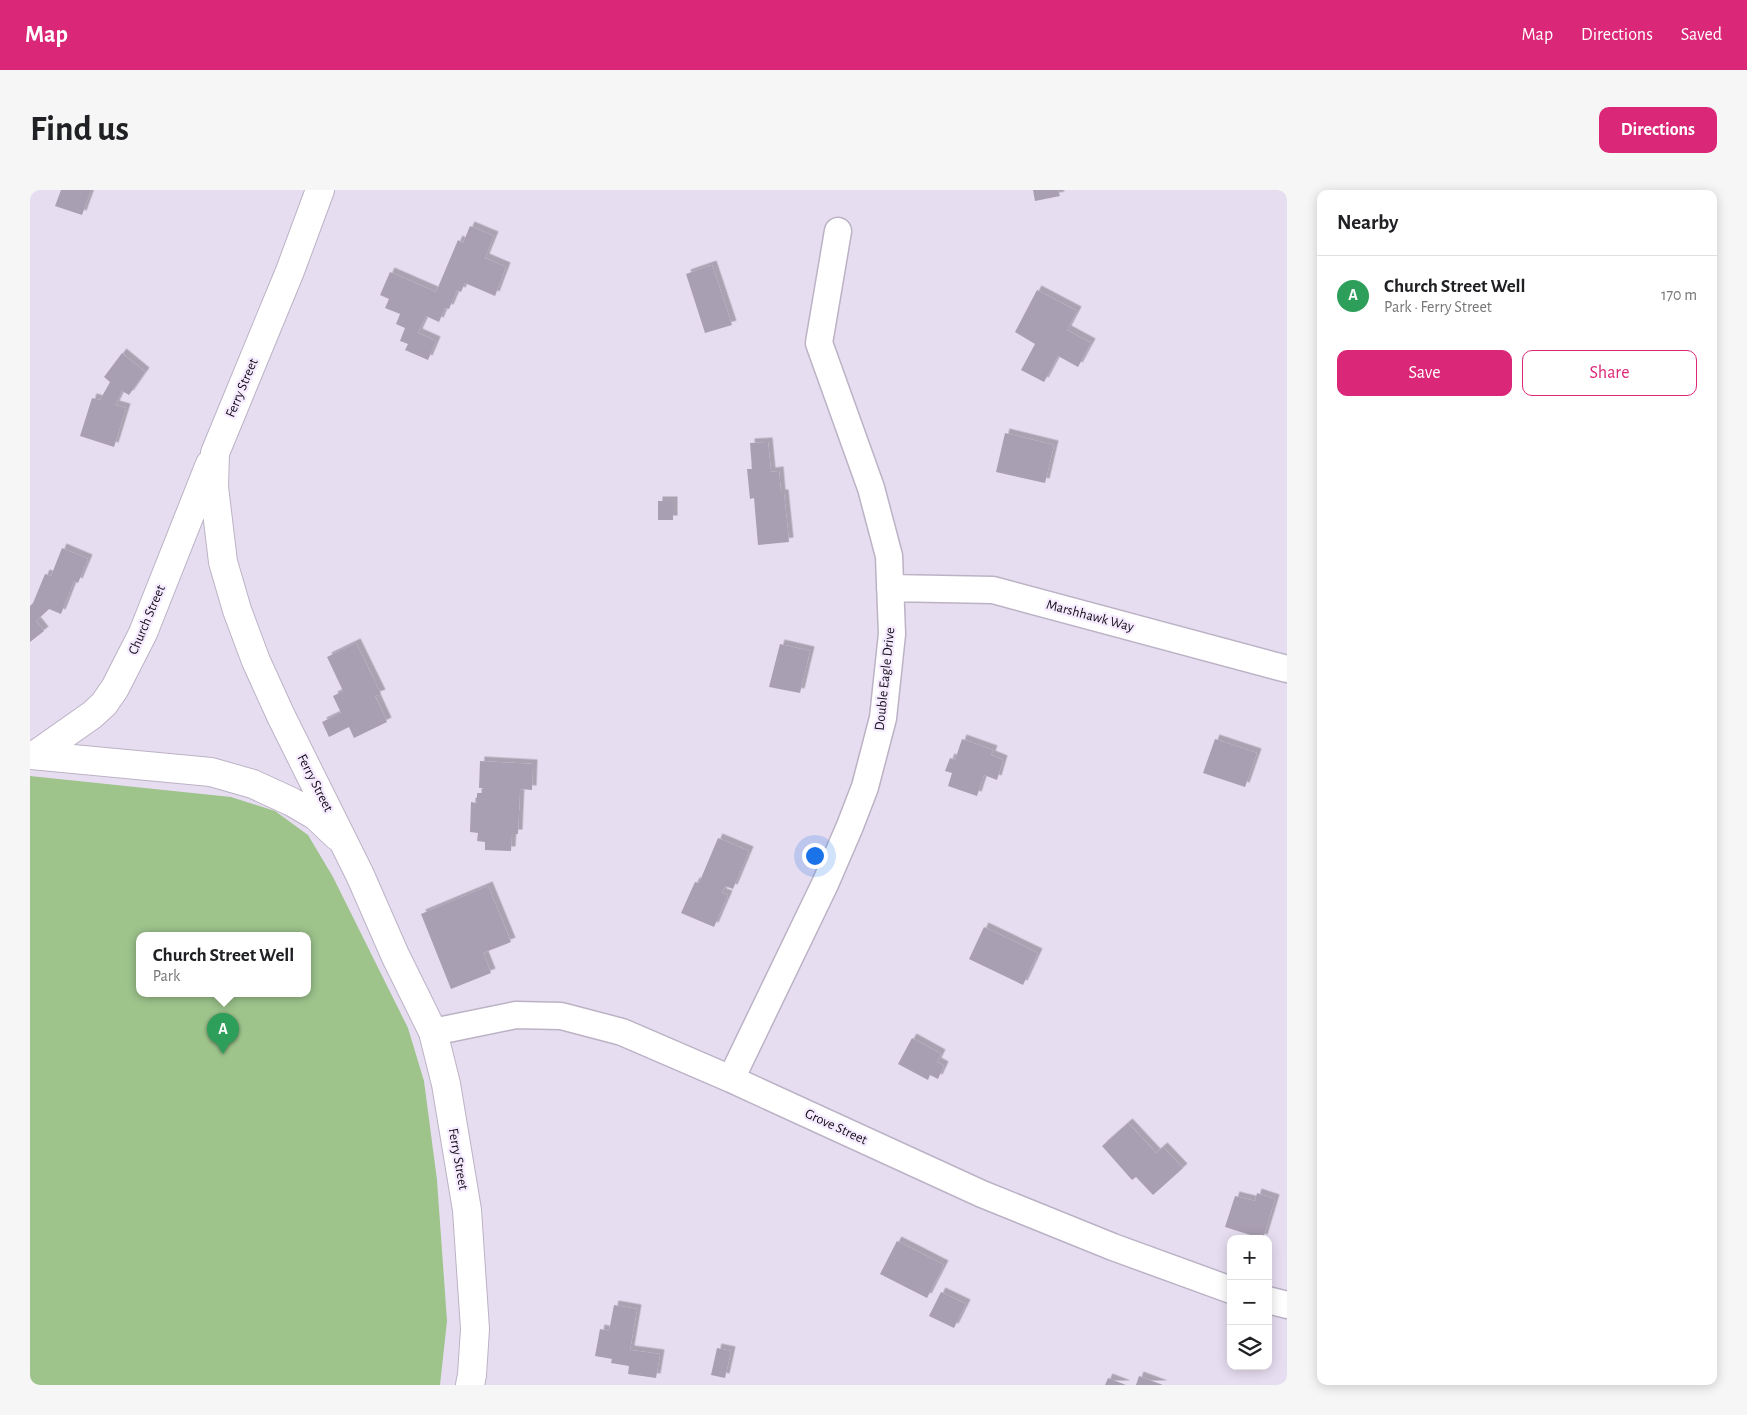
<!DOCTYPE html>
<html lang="en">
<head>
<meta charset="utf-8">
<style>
  :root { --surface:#fff; --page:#f6f6f6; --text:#202124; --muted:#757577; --line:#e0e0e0; --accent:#db2777 }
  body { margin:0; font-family:"Alegreya Sans",sans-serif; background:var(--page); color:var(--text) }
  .controls { position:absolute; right:15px; bottom:15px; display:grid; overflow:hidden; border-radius:10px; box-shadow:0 2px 12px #0003 }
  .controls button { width:45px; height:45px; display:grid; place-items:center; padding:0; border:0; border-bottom:1px solid var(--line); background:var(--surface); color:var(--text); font:25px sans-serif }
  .you { position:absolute; left:784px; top:665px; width:18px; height:18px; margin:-12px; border:4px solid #fff; border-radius:50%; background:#1a73e8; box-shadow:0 0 0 8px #1a73e833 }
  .badge { display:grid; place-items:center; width:32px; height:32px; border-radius:50%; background:var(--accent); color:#fff; font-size:16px; font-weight:700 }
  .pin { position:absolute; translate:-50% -41px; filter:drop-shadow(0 1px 2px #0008) }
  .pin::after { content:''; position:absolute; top:26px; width:18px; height:15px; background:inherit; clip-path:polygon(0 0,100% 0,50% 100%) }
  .popup { position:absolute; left:106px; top:742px; width:175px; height:65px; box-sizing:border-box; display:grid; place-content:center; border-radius:10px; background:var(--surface); filter:drop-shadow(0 1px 4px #0005); font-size:16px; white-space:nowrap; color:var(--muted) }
  .popup b { font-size:19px; color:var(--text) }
  .popup::after { content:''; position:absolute; left:50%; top:100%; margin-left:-10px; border:10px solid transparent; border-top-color:var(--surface) }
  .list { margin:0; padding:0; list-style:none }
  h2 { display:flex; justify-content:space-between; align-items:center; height:65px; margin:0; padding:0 20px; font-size:21px }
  h2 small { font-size:16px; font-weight:400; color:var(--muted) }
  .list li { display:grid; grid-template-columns:32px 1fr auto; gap:15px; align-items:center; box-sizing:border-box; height:80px; padding:0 20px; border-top:1px solid var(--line) }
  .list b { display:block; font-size:19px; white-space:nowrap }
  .list p { margin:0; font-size:16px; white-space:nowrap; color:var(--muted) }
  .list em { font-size:16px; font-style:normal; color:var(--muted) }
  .actions { display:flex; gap:10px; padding:15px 20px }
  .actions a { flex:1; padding:11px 0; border:1px solid var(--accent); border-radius:10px; text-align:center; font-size:18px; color:var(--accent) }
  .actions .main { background:var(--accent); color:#fff }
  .icon { flex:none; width:28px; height:28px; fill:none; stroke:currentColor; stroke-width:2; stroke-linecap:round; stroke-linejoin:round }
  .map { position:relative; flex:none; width:1257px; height:1195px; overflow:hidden; border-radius:10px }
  header { display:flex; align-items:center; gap:30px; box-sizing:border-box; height:70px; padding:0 25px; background:var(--accent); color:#fff }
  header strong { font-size:24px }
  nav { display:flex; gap:28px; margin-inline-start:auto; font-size:18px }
  .intro { display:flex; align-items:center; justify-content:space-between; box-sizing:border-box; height:120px; padding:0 30px }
  h1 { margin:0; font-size:35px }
  .button { padding:12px 22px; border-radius:10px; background:var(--accent); color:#fff; font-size:18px; font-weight:700 }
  main { display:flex; gap:30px; padding:0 30px }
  aside { flex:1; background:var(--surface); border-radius:10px; box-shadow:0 2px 12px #0003 }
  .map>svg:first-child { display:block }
</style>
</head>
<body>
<header>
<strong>Map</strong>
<nav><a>Map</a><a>Directions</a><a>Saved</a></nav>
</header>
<div class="intro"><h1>Find us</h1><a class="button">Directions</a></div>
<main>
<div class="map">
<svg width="1257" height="1195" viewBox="0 0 1257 1195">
  <defs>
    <filter id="shadow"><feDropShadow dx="4.5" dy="-4.5" stdDeviation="0" flood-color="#0004"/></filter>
  </defs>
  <rect width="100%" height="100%" fill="#e7ddf1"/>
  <!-- green -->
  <path fill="#9ec48c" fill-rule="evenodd" d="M0,586L201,607L245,621L278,645L303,687L378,838L394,891L407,990L417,1131L410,1195H0ZM109,745H277V803H109Z"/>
  <!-- building -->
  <path fill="#a99fb2" filter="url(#shadow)" d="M31,0H61L52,25L25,16Z
    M1003,0H1028L1030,6L1005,11Z
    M440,36L464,46L455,68L476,77L465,106L435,93L431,102L427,100L419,119L415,118L409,132L396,126L388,143L406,151L398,170L375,160L378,154L370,151L375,138L366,134L370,124L355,118L359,109L350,105L360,82L406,102L428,50L433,53Z
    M682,75L702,135L675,143L656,84Z
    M1007,100L1047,121L1037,140L1061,153L1048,177L1028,166L1014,192L991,180L1005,154L985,142Z
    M92,163L115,182L99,205L92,201L85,215L96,218L84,257L50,246L62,208L70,210L80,192L74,187Z
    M975,243L1024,255L1015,293L966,282Z
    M738,252L741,282L749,281L751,304H754L759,352L728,355L724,308L720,309L717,279H722L720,253Z
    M628,311H643V330H628Z
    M32,358L58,369L48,393L44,391L31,424L19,419L6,431L14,441L0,452V416L3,413L15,384L21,386Z
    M326,453L351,504L345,506L357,532L324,548L319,537L299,547L292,532L311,523L303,506L313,501L297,467Z
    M750,454L780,461L770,503L739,497Z
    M932,549L963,560L961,565L973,570L967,590L954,585L947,606L918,596L922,583L915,581L920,568L925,570Z
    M1185,549L1227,563L1215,597L1173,583Z
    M450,571L503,574L502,600L490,599L488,644H482L481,661L455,660V652L447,651L448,643L440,642L441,612L447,613V603H453V598H449Z
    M688,648L719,661L703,699L695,696L692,703L698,705L684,737L651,723L665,692L669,693Z
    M458,696L481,752L453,763L461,783L421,799L391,724Z
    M954,737L1008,763L993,795L939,769Z
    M882,848L911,864L907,872L914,876L908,889L900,885L898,890L868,874Z
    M1098,933L1126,963L1133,957L1153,978L1123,1005L1106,987L1102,990L1072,956Z
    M1227,1003L1245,1009L1233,1049L1195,1037L1205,1006L1225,1011Z
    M867,1051L914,1075L897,1108L850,1084Z
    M911,1102L936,1114L924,1138L899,1126Z
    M584,1115L607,1119L600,1160L630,1164L626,1188L598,1184L599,1176L581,1173L582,1169L565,1166L570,1139L579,1141Z
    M687,1158L701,1161L695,1188L681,1185Z
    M1109,1186L1133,1195H1106Z
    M1078,1188L1096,1195H1075Z"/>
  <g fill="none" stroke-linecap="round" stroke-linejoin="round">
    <defs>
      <path id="street" d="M860,398L963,400L1257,479
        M403,842L486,825L531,826L592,842L701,889L952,1004L1083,1057L1201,1100
        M701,889L795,694L820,636L835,597L853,528L862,444L859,366L841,298L789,153L808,41
        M1238,1110L1257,1115"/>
      <path id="secondary" d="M290,0L260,81L185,263L184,297L193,372L207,420L226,471L251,526L330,685L365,765L403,842L416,894L437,1020L445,1139L442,1185L440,1195
        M0,565L181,582L223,594L262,612L286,626L307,646
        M5,565L62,525L74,514L85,498L113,443L180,274"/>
    </defs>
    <!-- street casing -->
    <use href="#street" stroke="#bcb2c5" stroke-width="29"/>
    <!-- secondary casing -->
    <use href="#secondary" stroke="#bcb2c5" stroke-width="30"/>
    <!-- street -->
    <use href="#street" stroke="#fff" stroke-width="26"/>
    <!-- secondary -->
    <use href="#secondary" stroke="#fff" stroke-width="28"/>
  </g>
  <g text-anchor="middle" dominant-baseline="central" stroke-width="4.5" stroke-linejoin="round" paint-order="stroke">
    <!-- street labels -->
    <g font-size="14" fill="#110d14" stroke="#f5eaff">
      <text transform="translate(212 198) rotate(-67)">Ferry Street</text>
      <text transform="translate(1060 426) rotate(15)">Marshhawk Way</text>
      <text transform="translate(117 430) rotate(-67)">Church Street</text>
      <text transform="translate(855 489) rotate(-84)">Double Eagle Drive</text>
      <text transform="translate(285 593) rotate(63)">Ferry Street</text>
      <text transform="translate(806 937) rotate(25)">Grove Street</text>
      <text transform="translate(428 969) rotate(80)">Ferry Street</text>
    </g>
  </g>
</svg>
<div class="controls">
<button>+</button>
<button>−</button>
<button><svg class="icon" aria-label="layers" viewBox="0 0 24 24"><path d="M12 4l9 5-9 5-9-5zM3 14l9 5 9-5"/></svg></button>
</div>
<div class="you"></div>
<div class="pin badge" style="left:193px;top:864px;background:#2e9e5b">A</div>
<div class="popup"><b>Church Street Well</b>Park</div>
</div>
<aside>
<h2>Nearby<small></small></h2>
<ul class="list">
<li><span class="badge" style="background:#2e9e5b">A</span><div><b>Church Street Well</b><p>Park · Ferry Street</p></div><em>170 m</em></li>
</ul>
<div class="actions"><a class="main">Save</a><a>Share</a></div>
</aside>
</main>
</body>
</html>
